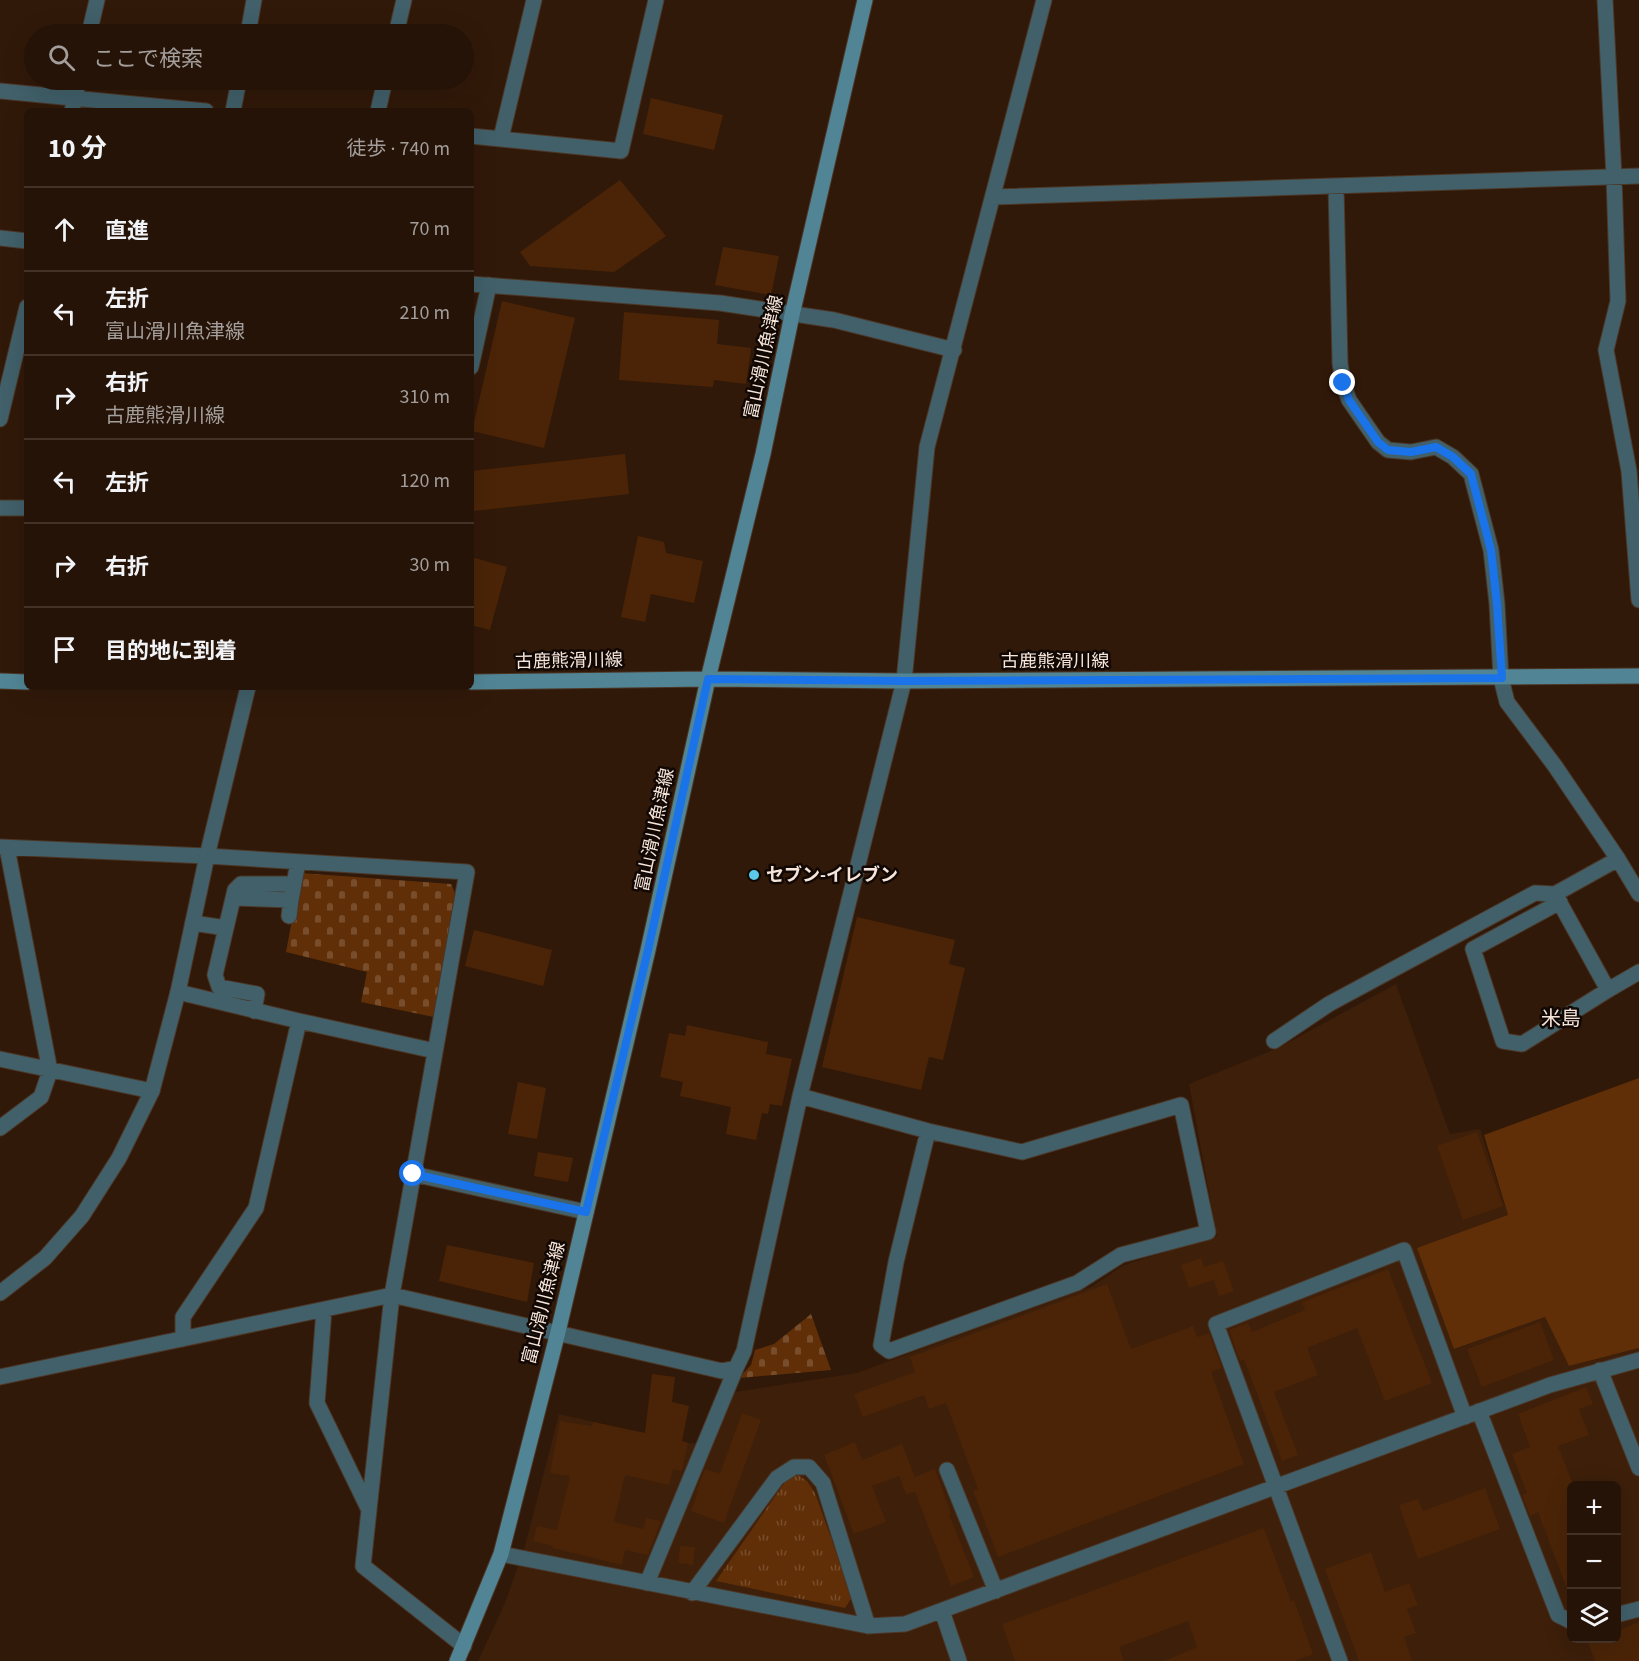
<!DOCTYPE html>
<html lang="ja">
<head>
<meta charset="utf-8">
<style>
  :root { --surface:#251307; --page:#312015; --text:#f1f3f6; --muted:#a39e9b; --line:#423228 }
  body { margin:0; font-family:"Source Sans 3","Noto Sans JP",sans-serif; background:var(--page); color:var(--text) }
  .controls { position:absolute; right:18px; bottom:18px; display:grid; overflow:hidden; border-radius:9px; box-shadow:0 6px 24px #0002 }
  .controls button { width:54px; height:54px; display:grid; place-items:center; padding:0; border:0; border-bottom:2px solid var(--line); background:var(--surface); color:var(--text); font:30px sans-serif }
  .stop { position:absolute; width:18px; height:18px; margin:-14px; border:4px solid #1a73e8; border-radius:50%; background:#fff }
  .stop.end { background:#1a73e8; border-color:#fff; box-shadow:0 2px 6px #0008 }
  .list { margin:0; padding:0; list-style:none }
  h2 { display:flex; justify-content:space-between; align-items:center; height:78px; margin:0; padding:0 24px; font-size:26px }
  h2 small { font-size:20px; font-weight:400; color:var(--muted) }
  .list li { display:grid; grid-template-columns:39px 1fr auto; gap:18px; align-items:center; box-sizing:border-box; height:84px; padding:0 24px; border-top:2px solid var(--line) }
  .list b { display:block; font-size:22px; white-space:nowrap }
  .list p { margin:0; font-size:20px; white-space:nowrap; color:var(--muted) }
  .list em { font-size:20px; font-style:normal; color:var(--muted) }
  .icon { flex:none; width:33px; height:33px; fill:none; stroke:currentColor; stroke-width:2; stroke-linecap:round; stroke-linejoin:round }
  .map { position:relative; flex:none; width:1639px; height:1661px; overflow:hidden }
  .search { position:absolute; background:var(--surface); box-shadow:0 6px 24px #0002; left:24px; top:24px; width:450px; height:66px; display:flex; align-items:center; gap:15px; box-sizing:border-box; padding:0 21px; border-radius:33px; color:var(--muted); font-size:22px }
  .panel { position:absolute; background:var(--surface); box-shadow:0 6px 24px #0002; left:24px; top:108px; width:450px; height:582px; border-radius:9px }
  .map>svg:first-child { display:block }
</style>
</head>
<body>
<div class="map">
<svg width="1639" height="1661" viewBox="0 0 1639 1661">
  <defs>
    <pattern id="grass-tufts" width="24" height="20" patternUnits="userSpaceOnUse" patternTransform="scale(1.5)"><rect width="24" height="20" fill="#602f08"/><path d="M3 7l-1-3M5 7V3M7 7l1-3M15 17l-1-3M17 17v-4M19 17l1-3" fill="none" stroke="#774d2b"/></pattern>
    <pattern id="cemetery-stones" width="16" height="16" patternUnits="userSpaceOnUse" patternTransform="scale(1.5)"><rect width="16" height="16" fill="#602f08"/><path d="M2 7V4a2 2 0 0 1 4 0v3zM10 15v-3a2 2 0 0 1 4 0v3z" fill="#774d2b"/></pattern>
  </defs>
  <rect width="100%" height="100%" fill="#311909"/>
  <!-- built -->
  <path fill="#3d1f0a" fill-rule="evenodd" d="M1396,984L1450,1134L1480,1129L1508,1215L1455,1349L1545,1317L1569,1366L1639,1348V1661H478L505,1603L525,1546L559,1414L688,1443L708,1444L728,1393L857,1373L1091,1287L1124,1265L1217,1236L1189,1084L1278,1048ZM1572,1486H1616V1638H1572Z"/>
  <!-- grass -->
  <path fill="url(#grass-tufts)" d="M798,1475L807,1481L815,1493L852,1597L845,1608L716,1581L787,1479Z"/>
  <!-- cemetery -->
  <path fill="url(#cemetery-stones)" d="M301,873L451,884L455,893L434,1017L361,1002L367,972L286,952Z
    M811,1314L831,1370L739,1378L751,1365L755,1350L774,1344Z"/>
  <!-- garden -->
  <path fill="#602f08" d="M1639,1078V1348L1569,1366L1545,1317L1454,1349L1417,1248L1508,1215L1484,1135Z"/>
  <!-- building -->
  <path fill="#4b2407" d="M651,98L723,115L714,150L643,134Z
    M620,180L666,236L614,272L530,266L520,252Z
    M723,247L779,256L771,295L715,285Z
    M502,301L575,318L544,448L472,431Z
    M624,312L719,320L717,344L751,348L746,384L714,380L713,387L619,380Z
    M625,454L629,494L474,511L471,471Z
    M638,536L664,542L666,553L703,561L694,603L651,594L645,622L621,617Z
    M471,557L507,567L490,630L471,625Z
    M857,917L955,940L949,964L965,968L943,1060L929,1057L921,1090L822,1067Z
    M474,930L552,950L543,986L465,966Z
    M687,1025L768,1042L766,1054L792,1059L782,1106L770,1104L768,1114L762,1113L756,1140L726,1134L731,1107L680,1096L683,1082L660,1077L669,1033L685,1036Z
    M518,1082L546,1088L537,1139L508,1134Z
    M1477,1132L1503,1206L1463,1220L1437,1146Z
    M538,1152L573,1158L568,1182L534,1176Z
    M447,1245L534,1263L527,1302L439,1281Z
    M1201,1258L1204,1267L1223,1261L1234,1291L1219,1296L1214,1280L1189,1288L1181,1265Z
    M1388,1269L1432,1383L1385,1401L1357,1328L1307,1348L1318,1375L1274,1392L1298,1455L1282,1461L1244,1359L1240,1361L1229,1330L1248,1323L1252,1332L1305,1310L1302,1302Z
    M1107,1284L1131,1349L1193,1326L1197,1337L1209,1333L1222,1368L1211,1372L1244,1464L998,1557L973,1491L978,1489L946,1403L929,1409L924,1395L863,1417L854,1394L915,1372L910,1357Z
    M1540,1322L1554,1360L1482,1387L1467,1349Z
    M652,1374L675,1377L672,1402L689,1406L682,1441L688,1443L682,1471L673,1469L669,1485L625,1475L614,1522L644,1529L646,1518L661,1521L648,1555L625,1550L622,1565L553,1548V1546L533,1541L537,1526L557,1530L570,1476L550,1473L560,1421L592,1426L593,1422L645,1433Z
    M1586,1387L1593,1404L1579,1409L1589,1435L1558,1446L1572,1482L1570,1597L1538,1512L1530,1516L1522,1495L1527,1493L1512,1454L1530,1447L1518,1414Z
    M742,1413L761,1420L724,1523L691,1511L698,1491H696L705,1469L720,1474Z
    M855,1442L862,1460L902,1444L915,1477L935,1469L951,1513L949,1514L974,1577L951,1586L915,1492L906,1494L899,1476L872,1486L886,1522L854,1534L824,1455Z
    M1485,1488L1500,1529L1418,1559L1399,1505L1418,1499L1423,1511Z
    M1264,1528L1291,1601L1294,1600L1313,1654L1294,1661H1164L1197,1647L1188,1621L1119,1647L1124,1661H1015L1002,1624Z
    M680,1546L695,1547L693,1565L678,1563Z
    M1371,1552L1385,1592L1409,1583L1418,1605L1407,1609L1416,1633L1404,1637L1412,1661H1359L1325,1569Z
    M1639,1622V1661H1595L1586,1638H1617V1631Z"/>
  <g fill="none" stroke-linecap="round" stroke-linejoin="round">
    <defs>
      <path id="minor" d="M1605,0L1614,177L1618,301L1606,350L1629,471L1639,600
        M89,34L97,0
        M248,34L254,0
        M0,91L206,111
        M72,111L79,80
        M233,111L239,80
        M471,136L621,151L656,0
        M501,138L534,0
        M1336,186L1340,363L1343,383L1349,400L1378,442L1388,450L1411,452L1436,447L1453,457L1471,474L1491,550L1497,604L1501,678L1507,702L1555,766L1618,859L1639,894
        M993,197L1639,176
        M471,367L489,285
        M0,419L27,307
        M0,508H27
        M0,847L207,856L467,872L392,1295L363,1566L464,1646
        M1618,859L1555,894L1608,990L1639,972
        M233,898L291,900L294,884
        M1560,902L1473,949L1503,1041L1522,1044L1608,990
        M289,916L291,900
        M193,923L226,928L215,975L219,987L257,994L254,1011
        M226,928L235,890L241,884H294L298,862
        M178,992L299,1021L435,1051
        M1274,1041L1329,1004L1535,893L1555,894
        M0,1059L152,1091
        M800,1096L928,1131L1022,1152L1181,1105L1208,1232L1121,1255L1077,1283L889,1351L881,1345L896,1262L928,1131
        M0,1128L41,1097L50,1071L7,848
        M413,1174L586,1212
        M324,1310L317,1403L369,1510
        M183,1339V1317L256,1208L299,1021
        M1600,1370L1639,1468
        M0,1377L392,1295L722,1371L736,1368L744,1351L800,1096L904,681L927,447L1044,0
        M1479,1411L1558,1615L1572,1622
        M947,1470L996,1591
        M501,1554L868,1626L905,1624L1550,1385L1639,1360
        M647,1583L736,1368
        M692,1593L777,1478L794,1467H809L823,1483L868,1626
        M942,1611L959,1661
        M1616,1615L1639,1609
        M1340,1661L1216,1324L1404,1250L1465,1417"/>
      <path id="tertiary" d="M396,34L404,0
        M378,111L385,80
        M0,238L27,241
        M471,284L720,303L834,320L954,350
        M0,1293L45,1258L82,1216L119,1158L152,1091L178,992L207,856L248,687"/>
      <path id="secondary" d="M0,681L27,682
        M471,682L708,679L904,681L1639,676
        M457,1661L501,1554L558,1332L648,950L708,679L763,454L792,315L865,0"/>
    </defs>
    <!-- minor casing -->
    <use href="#minor" stroke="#4c3626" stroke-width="17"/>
    <!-- tertiary casing -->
    <use href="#tertiary" stroke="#4c3626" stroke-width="17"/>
    <!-- secondary casing -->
    <use href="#secondary" stroke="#4c3626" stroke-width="17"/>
    <!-- minor -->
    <use href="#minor" stroke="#41606a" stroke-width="15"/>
    <!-- tertiary -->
    <use href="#tertiary" stroke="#41606a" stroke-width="15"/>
    <!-- secondary -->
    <use href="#secondary" stroke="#518595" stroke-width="15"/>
  </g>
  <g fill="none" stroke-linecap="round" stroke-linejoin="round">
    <!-- route -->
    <path stroke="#1a73e8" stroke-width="8" d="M413,1174L586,1212L648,950L708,679L904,681L1502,678L1497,604L1491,550L1471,474L1453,457L1436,447L1411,452L1388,450L1378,442L1349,400L1343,383"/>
  </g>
  <!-- markers -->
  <circle fill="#5bc8e7" stroke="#110703" stroke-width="2" cx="754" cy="875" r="6"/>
  <g text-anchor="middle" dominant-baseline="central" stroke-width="5" stroke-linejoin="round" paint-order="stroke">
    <!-- street labels -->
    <g font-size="18" fill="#f5e5db" stroke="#110703">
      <text transform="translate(764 357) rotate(-78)">富山滑川魚津線</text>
      <text transform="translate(569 661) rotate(-1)">古鹿熊滑川線</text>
      <text x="1055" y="661">古鹿熊滑川線</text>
      <text transform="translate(655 830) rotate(-78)">富山滑川魚津線</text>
      <text transform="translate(544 1303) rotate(-76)">富山滑川魚津線</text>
    </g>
    <!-- poi labels -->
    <g font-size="18" font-weight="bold" fill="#f5e5db" stroke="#110703" text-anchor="start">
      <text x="766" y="875">セブン-イレブン</text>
    </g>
    <!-- neighbourhood labels -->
    <g font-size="20" fill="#f5e5db" stroke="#110703">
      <text x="1561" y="1019">米島</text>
    </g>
  </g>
</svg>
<div class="controls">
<button>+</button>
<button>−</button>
<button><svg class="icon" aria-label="layers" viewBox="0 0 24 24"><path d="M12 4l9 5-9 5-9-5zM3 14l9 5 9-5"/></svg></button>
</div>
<div class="stop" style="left:413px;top:1174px"></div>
<div class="stop end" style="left:1343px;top:383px"></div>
<div class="search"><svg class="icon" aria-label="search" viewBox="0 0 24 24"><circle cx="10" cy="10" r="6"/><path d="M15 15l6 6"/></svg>ここで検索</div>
<section class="panel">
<h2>10 分<small>徒歩 · 740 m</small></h2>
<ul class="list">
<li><svg class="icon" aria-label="ahead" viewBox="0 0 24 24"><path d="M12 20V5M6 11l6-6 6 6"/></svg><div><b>直進</b></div><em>70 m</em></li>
<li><svg class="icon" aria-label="left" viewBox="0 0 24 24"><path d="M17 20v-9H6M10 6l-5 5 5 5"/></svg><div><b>左折</b><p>富山滑川魚津線</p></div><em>210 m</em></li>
<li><svg class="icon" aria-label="right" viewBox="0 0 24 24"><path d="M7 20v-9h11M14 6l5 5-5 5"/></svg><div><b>右折</b><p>古鹿熊滑川線</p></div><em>310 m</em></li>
<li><svg class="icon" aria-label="left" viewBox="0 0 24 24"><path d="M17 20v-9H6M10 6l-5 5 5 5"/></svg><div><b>左折</b></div><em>120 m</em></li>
<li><svg class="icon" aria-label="right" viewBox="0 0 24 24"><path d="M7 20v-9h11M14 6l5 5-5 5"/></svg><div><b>右折</b></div><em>30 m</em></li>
<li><svg class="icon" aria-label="arrive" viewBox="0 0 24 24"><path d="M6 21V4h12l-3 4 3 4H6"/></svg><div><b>目的地に到着</b></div></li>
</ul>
</section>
</div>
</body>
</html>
